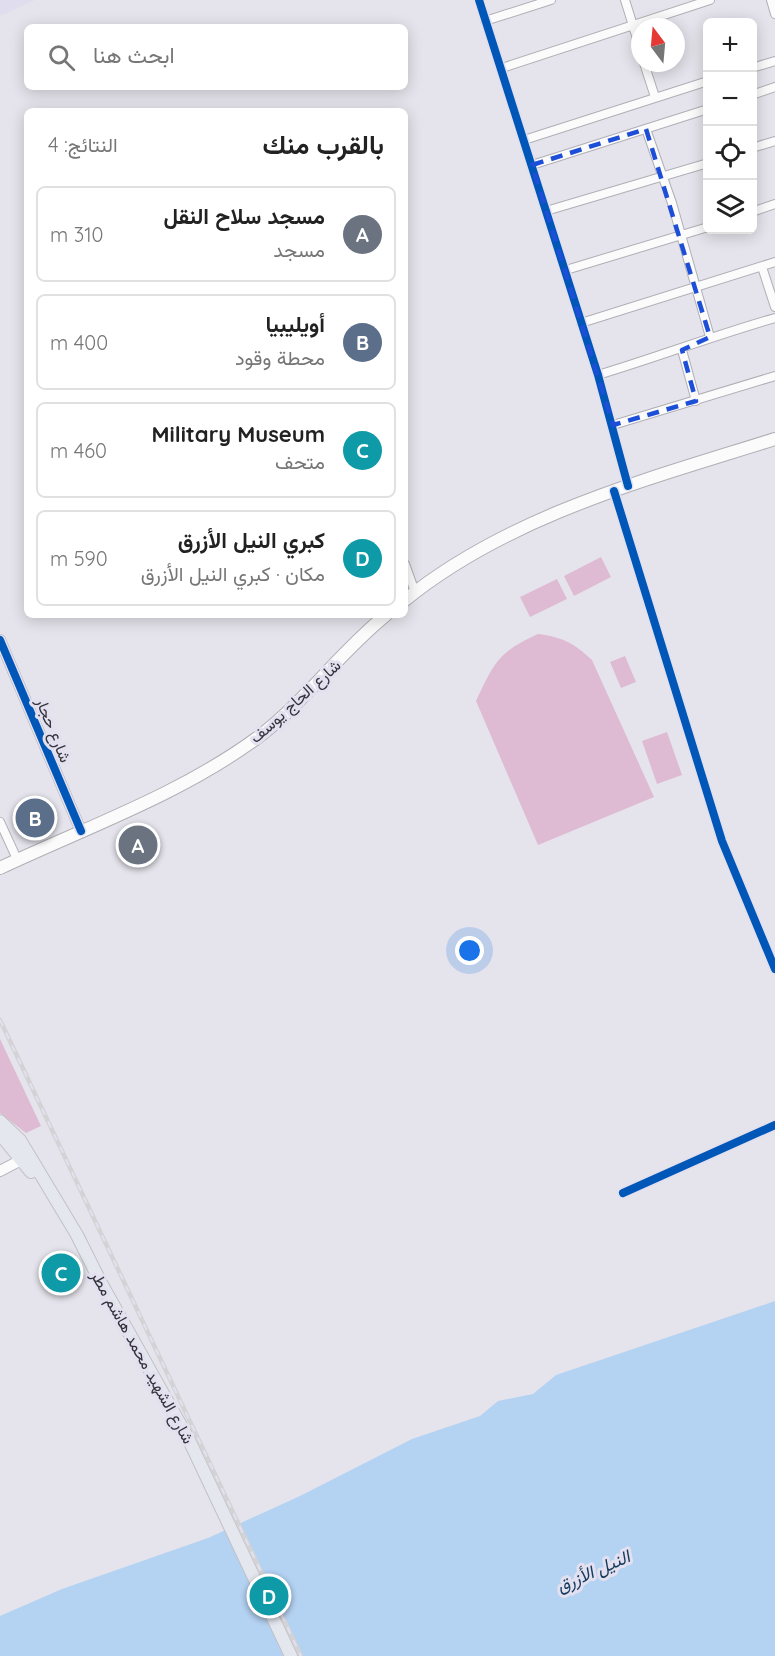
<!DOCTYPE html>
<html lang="ar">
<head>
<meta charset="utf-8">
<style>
  :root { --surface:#fff; --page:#f2f2f2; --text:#222; --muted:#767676; --line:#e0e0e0; --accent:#0f766e }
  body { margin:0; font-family:Quicksand,Vazirmatn,sans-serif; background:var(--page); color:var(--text); direction:rtl }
  .controls { position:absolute; right:18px; top:18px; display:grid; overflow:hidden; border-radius:9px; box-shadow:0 3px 15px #0003 }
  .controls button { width:54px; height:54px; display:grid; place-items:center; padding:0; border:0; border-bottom:2px solid var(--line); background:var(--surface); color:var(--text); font:30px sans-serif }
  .compass { position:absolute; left:631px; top:18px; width:54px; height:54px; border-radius:50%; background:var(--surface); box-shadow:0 3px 15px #0003; rotate:344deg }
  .you { position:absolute; left:470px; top:951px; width:21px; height:21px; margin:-15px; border:4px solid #fff; border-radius:50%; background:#1a73e8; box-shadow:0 0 0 9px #1a73e833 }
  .badge { display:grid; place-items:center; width:39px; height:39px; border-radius:50%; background:var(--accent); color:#fff; font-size:20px; font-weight:700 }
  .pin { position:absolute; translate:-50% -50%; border:3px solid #fff; box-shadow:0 2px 6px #0006 }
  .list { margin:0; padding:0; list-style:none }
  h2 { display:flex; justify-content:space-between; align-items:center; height:78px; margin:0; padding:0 24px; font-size:26px }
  h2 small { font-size:20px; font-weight:400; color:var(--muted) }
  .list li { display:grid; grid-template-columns:39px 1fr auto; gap:18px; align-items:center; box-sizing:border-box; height:96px; margin:0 12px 12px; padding:0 12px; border:2px solid var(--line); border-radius:9px }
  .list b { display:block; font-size:22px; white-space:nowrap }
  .list p { margin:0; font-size:20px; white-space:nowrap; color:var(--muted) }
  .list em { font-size:20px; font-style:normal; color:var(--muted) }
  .icon { flex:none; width:33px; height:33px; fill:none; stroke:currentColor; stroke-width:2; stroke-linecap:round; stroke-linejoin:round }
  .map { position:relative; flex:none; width:775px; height:1656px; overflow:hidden; direction:ltr }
  .search { position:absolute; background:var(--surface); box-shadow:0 3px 15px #0003; left:24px; top:24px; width:384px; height:66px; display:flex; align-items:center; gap:15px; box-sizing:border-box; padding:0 21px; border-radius:9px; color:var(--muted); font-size:22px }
  .panel { position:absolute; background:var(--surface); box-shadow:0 3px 15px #0003; left:24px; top:108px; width:384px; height:510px; border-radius:9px; direction:rtl }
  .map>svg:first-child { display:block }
</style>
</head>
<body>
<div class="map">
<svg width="775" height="1656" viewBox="0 0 775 1656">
  <rect width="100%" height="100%" fill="#e5e4ec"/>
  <!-- built -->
  <path fill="#e0ddee" d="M0,0H35L0,16Z"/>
  <!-- green -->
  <path fill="#debbd3" d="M601,557L611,577L574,596L564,576Z
    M557,579L567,599L530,617L520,597Z
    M538,634C562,637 574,643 592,660L654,797L538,845L476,701C494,663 498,652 538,634Z
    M625,656L636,682L621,688L610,662Z
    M667,732L682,775L657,784L642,741Z
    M0,1039L41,1126L26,1133L0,1113Z"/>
  <!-- water -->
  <path fill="#b4d2f2" d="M775,1301V1656H0V1616L62,1589L208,1538L300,1496L412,1439L480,1416L498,1401L533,1394L556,1375Z"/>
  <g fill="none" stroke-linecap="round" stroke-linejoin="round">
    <defs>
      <path id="minor" d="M479,0L598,375L628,486
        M625,0L640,48
        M771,0L775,14
        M485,21L551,0
        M644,63L655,97
        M502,68L710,0
        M752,68L775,61
        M752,95L775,87
        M646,129L672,203L710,337
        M524,140L708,81
        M752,148L775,141
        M532,165L708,109
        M546,211L708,163
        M752,212L775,204
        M762,267L775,307
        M566,270L708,227
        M581,323L775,262
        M682,350L696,401
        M598,375C658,357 715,335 775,318
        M613,425L775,376
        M614,491L722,841L775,969
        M405,564L415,592
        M0,822L17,859
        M623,1193L775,1125"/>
      <path id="tertiary" d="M0,640L81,831
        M0,1171L23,1159"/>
      <path id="secondary" d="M405,600C510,515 648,479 775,439
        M0,868C87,827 179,795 257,738C305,702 340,652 386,615"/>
      <path id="primary" d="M0,1121L20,1140L77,1235L101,1283L189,1440L291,1656
        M0,1134L31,1172"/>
    </defs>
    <!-- minor casing -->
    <use href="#minor" stroke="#b0afb5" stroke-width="10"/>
    <!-- tertiary casing -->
    <use href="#tertiary" stroke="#b0afb5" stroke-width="12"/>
    <!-- secondary casing -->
    <use href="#secondary" stroke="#b0afb5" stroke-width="14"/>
    <!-- primary casing -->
    <use href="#primary" stroke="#c1c1c5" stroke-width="14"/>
    <!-- minor -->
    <use href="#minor" stroke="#fbfbfc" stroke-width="8"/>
    <!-- tertiary -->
    <use href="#tertiary" stroke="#fbfbfc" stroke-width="10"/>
    <!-- secondary -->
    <use href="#secondary" stroke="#fbfbfc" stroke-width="12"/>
    <!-- primary -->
    <use href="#primary" stroke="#e5e7ef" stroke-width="12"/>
    <defs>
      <path id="rail" d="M0,1020L301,1656"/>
    </defs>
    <!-- rail casing -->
    <use href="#rail" stroke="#d3d3d5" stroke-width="4.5"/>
    <!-- rail -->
    <use href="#rail" stroke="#e3e0f0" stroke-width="2" stroke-dasharray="7" stroke-linecap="butt"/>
    <defs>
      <path id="cycleway" d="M479,0L598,375L628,486
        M614,491L722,841L775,969
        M0,640L81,831
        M623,1193L775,1125"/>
    </defs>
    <!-- cycleway casing -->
    <use href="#cycleway" stroke="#e3e0f0" stroke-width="11"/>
    <!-- cycleway -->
    <use href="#cycleway" stroke="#0057b8" stroke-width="8"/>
  </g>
  <!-- marked area -->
  <path fill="none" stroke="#1d4ed8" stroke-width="4.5" stroke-dasharray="12 8" stroke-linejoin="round" d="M646,129L710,337L682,350L696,401L613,425L532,165Z"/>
  <g text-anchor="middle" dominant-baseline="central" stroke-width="6" stroke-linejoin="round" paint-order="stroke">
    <!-- street labels -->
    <g font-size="16" fill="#343239" stroke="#e3e0f0">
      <text transform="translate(295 701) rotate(-42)">شارع الحاج يوسف</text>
      <text transform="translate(54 730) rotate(68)">شارع حجار</text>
      <text transform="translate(143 1357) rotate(61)">شارع الشهيد محمد هاشم مطر</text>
    </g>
    <!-- water labels -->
    <g font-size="18" font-style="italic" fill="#143b5d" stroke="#e3e0f0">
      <text transform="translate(593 1571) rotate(-24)">النيل الأزرق</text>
    </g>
  </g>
</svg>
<div class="controls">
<button>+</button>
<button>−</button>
<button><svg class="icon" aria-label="locate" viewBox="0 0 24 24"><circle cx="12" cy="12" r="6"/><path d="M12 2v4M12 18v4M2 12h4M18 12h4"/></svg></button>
<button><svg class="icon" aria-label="layers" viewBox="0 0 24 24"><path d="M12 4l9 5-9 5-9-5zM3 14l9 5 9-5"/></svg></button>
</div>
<svg class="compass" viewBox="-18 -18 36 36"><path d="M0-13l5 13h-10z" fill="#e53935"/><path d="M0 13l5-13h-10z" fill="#767676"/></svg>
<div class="you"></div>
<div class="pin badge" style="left:138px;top:845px;background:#6b7280">A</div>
<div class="pin badge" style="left:35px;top:818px;background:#5c6f8a">B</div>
<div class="pin badge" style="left:61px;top:1273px;background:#0f9aa8">C</div>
<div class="pin badge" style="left:269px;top:1596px;background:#0f9aa8">D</div>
<div class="search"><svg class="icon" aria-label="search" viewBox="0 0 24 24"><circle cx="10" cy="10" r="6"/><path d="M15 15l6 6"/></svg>ابحث هنا</div>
<section class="panel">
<h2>بالقرب منك<small>النتائج: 4</small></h2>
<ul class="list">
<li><span class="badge" style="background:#6b7280">A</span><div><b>مسجد سلاح النقل</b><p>مسجد</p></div><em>310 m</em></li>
<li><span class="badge" style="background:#5c6f8a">B</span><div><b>أويليبيا</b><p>محطة وقود</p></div><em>400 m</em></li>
<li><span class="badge" style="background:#0f9aa8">C</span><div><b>Military Museum</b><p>متحف</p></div><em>460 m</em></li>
<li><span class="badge" style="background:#0f9aa8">D</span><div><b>كبري النيل الأزرق</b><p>مكان · كبري النيل الأزرق</p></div><em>590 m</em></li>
</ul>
</section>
</div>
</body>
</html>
